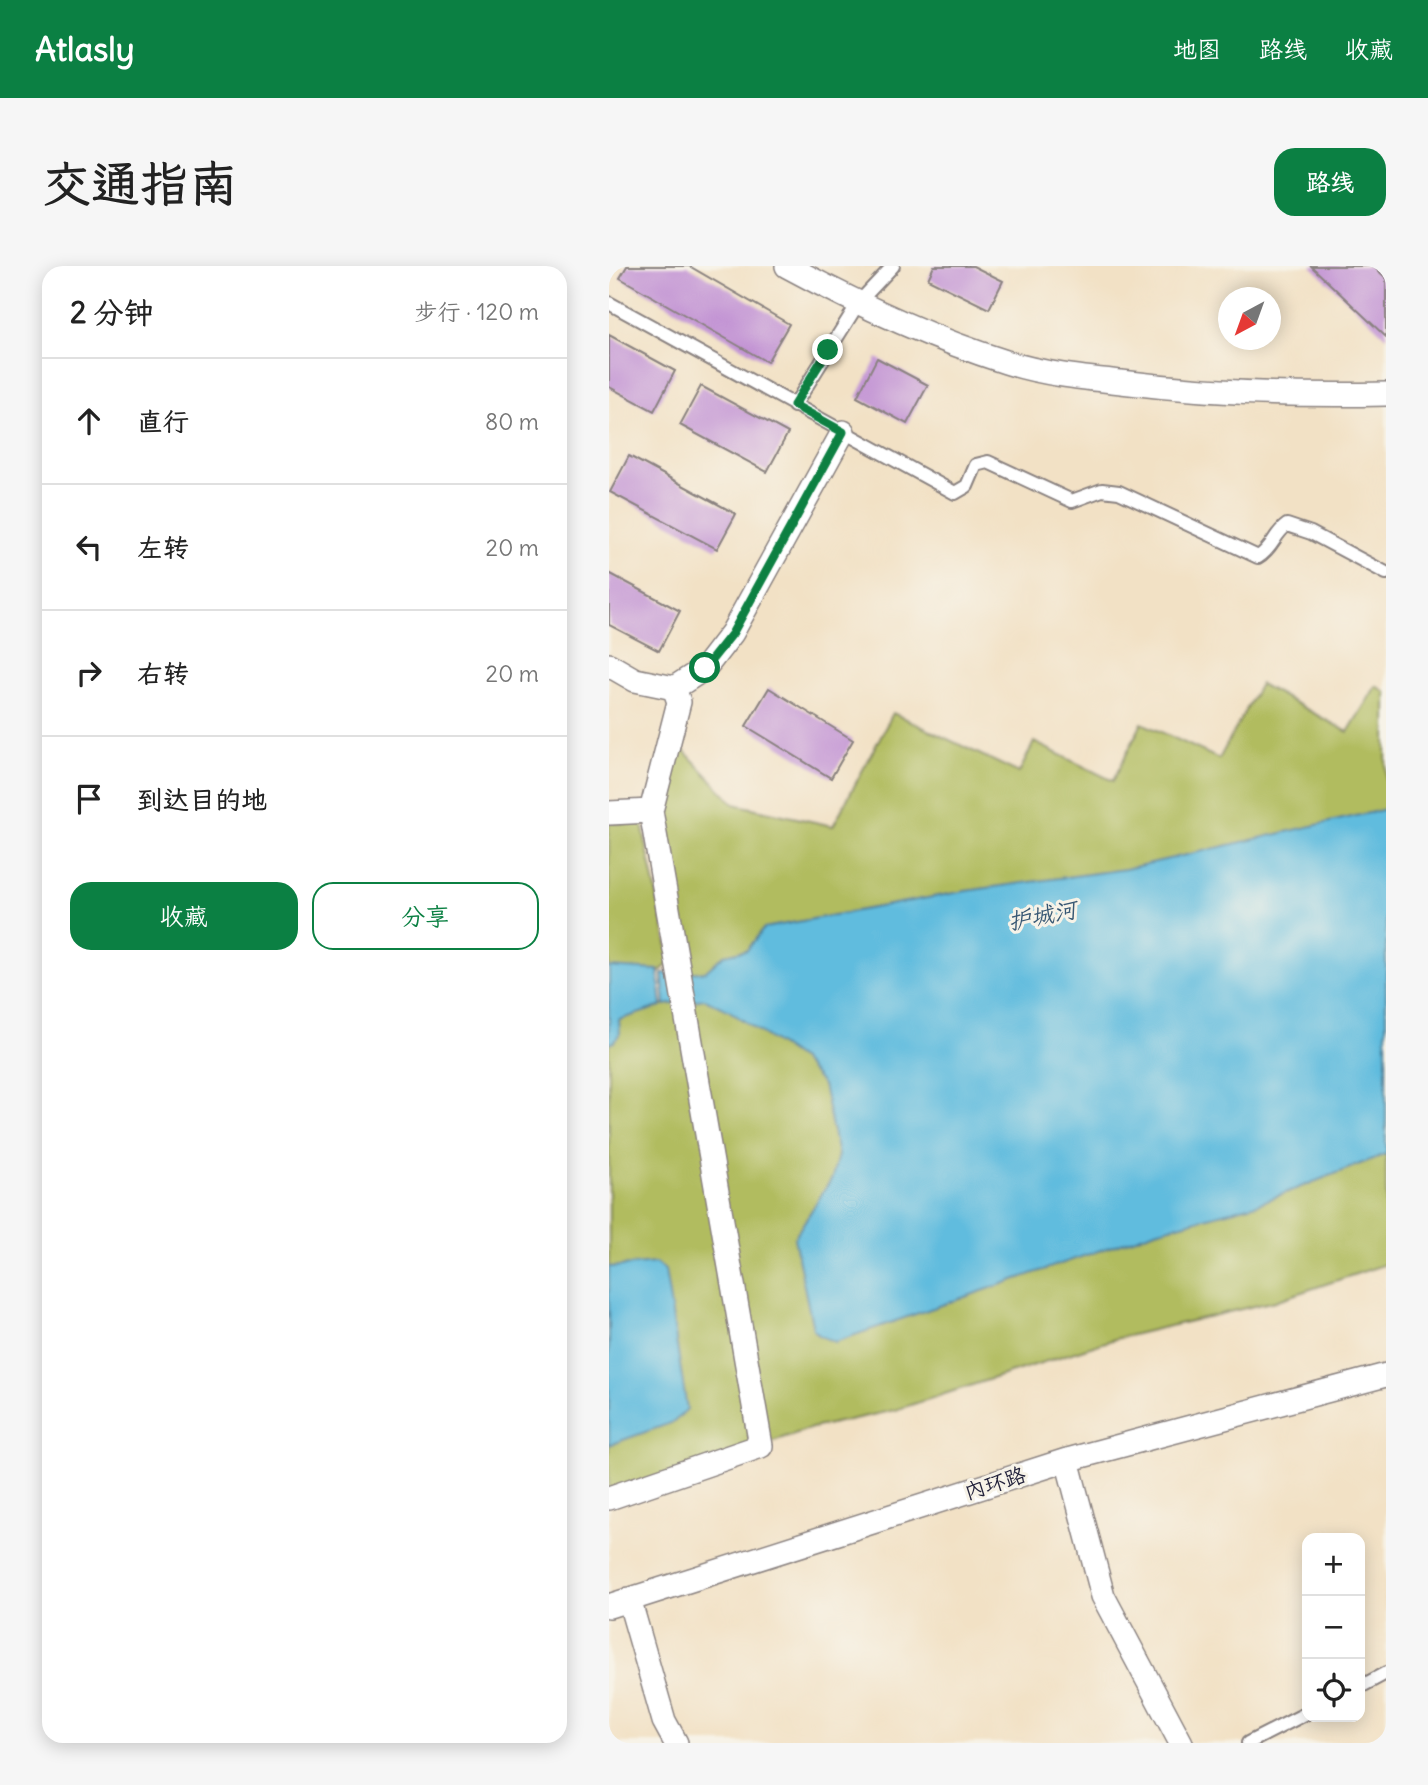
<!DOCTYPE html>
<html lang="zh">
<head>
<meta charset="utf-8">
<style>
  :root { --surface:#fff; --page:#f6f6f6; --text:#222; --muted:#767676; --line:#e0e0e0; --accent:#0b8043 }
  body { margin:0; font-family:Delius,"LXGW WenKai TC",sans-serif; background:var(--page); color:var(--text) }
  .controls { position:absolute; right:21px; bottom:21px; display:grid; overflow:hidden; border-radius:14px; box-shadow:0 4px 18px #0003 }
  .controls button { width:63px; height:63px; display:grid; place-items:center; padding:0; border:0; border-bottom:2px solid var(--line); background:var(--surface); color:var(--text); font:35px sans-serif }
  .compass { position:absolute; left:609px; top:21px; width:63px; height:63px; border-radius:50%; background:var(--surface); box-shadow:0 4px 18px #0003; rotate:221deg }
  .stop { position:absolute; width:21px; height:21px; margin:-16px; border:5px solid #0b8043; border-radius:50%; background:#fff }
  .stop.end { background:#0b8043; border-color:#fff; box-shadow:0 2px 7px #0008 }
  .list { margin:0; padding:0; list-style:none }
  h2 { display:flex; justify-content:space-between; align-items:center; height:91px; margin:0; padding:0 28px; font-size:30px }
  h2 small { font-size:23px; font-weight:400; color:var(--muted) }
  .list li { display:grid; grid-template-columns:46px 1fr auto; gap:21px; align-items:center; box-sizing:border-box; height:126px; padding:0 28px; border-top:2px solid var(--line) }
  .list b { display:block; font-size:26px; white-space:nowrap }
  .list em { font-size:23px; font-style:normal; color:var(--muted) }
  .actions { display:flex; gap:14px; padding:21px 28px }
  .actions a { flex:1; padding:16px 0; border:2px solid var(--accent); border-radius:21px; text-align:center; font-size:24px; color:var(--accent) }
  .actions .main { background:var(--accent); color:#fff }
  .icon { flex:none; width:38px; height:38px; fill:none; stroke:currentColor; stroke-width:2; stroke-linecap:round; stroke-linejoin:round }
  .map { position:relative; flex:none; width:777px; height:1477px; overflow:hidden; border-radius:21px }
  header { display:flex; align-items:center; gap:42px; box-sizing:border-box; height:98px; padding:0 35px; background:var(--accent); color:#fff }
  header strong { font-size:33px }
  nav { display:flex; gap:38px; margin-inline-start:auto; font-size:24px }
  .intro { display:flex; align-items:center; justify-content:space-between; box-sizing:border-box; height:168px; padding:0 42px }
  h1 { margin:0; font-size:49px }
  .button { padding:18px 32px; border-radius:21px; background:var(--accent); color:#fff; font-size:24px; font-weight:700 }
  main { display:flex; gap:42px; padding:0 42px }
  aside { flex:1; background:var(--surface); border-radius:21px; box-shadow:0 4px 18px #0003 }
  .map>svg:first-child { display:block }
</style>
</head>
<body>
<header>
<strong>Atlasly</strong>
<nav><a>地图</a><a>路线</a><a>收藏</a></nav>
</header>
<div class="intro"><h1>交通指南</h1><a class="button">路线</a></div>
<main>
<aside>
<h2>2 分钟<small>步行 · 120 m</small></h2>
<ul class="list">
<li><svg class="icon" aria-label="ahead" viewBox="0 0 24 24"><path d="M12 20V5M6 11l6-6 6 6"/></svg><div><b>直行</b></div><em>80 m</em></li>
<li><svg class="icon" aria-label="left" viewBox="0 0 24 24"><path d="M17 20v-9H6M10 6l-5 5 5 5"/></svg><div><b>左转</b></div><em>20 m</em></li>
<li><svg class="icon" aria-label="right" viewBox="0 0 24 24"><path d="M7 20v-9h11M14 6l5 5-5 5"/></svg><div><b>右转</b></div><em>20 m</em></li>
<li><svg class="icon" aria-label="arrive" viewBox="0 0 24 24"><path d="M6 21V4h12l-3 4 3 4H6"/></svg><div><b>到达目的地</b></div></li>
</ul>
<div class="actions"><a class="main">收藏</a><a>分享</a></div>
</aside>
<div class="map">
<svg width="777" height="1477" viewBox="0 0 777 1477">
  <rect width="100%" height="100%" fill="#f7f3e8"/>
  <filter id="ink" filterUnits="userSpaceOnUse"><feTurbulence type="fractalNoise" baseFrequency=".0143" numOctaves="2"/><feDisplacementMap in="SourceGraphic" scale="14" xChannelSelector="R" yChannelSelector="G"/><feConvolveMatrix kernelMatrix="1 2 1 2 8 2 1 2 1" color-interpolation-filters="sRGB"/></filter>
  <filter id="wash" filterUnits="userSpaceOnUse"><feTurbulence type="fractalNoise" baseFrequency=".00686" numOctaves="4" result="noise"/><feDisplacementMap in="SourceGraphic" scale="28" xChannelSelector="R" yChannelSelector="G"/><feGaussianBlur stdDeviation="1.57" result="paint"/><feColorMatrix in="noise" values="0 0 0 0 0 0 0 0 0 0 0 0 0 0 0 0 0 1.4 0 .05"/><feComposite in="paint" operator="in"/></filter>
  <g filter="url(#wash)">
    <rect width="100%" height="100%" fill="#f2e1c5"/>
    <!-- green -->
    <path fill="#b1bc5e" stroke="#6a6f4c" stroke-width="2" d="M651,418L739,466L767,420L777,426V550L139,686L96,708H82L52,550L67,476L125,538L224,560L284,447L410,507L425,476L504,515L533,457L610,493Z
      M0,557L33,558L62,696L45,710L0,705Z
      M97,727L777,881V998L666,1035L506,1073L286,1144L203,1162L0,1230V771L6,751Z"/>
    <!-- water -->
    <path fill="#60bcde" stroke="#416f8c" stroke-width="2" d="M777,543V888L648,938L547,965L226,1076L211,1070L204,1063L185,972L223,912L229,889L214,819L192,794L119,744L96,733L56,739L53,707L96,706L115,689L138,684L155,662L356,625L516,603Z
      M0,701L49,704L53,740L10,754L11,767L5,776L0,778Z
      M47,997L56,1004L78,1143L65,1156L0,1179V1001Z"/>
    <g id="blocks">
      <!-- building -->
      <path fill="#c394d4" d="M18,0H80L180,58L158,96L11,12Z
        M325,0H364L394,15L380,43L319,13Z
        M702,0H764L777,12V71Z
        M0,69L66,105L45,145L0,121Z
        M268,92L319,119L298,158L248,131Z
        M92,120L179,167L158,206L71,159Z
        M20,190L127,248L108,283L1,226Z
        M0,307L71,345L50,385L0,359Z
        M160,422L244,474L222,512L137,460Z"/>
    </g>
  </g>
  <g filter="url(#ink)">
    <use href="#blocks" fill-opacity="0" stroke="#8a8280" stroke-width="2"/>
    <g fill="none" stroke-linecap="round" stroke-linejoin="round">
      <defs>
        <path id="service" d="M0,37L346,227L358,220L367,199L379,196L463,235L493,224L510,226L649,291C664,282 665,268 678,259L702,267L777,307
          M185,140L250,36L284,0
          M751,1421L777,1407
          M639,1477L698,1447"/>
        <path id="minor" d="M178,0C248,38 321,72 397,96C433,108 474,112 512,116C601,127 688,130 777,128
          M0,399L26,414L65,422L96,402L123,367L234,166
          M42,545L70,436L65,422
          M0,547L42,545L152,1180L0,1232
          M458,1194L494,1330L572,1477
          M20,1333L55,1455L67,1477
          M0,1340L458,1194L777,1109"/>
      </defs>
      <!-- service casing -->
      <use href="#service" stroke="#8a8280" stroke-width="16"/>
      <!-- minor casing -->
      <use href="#minor" stroke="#8a8280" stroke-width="26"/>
      <!-- service -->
      <use href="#service" stroke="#fff" stroke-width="12"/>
      <!-- minor -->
      <use href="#minor" stroke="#fff" stroke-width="23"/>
    </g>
  </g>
  <g fill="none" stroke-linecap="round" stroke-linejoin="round" filter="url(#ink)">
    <!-- route -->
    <path stroke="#0b8043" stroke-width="9" d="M96,402L123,368L234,166L185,139L219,84"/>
  </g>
  <g text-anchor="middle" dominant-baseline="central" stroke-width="6" stroke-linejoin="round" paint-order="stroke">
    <!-- street labels -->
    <g font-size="21" fill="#22223b" stroke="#f7f3e8">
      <text transform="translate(386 1217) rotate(-18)">内环路</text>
    </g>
    <!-- water labels -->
    <g font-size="23" font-style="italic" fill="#385874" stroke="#f7f3e8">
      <text transform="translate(433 649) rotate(-11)">护城河</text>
    </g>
  </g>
</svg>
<div class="controls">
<button>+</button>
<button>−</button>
<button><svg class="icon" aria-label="locate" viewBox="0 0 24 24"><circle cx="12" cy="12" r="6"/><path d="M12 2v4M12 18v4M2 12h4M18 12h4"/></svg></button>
</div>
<svg class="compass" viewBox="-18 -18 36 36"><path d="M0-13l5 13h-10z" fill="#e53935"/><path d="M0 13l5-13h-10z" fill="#767676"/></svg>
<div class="stop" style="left:96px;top:402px"></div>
<div class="stop end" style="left:219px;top:84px"></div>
</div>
</main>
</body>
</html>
